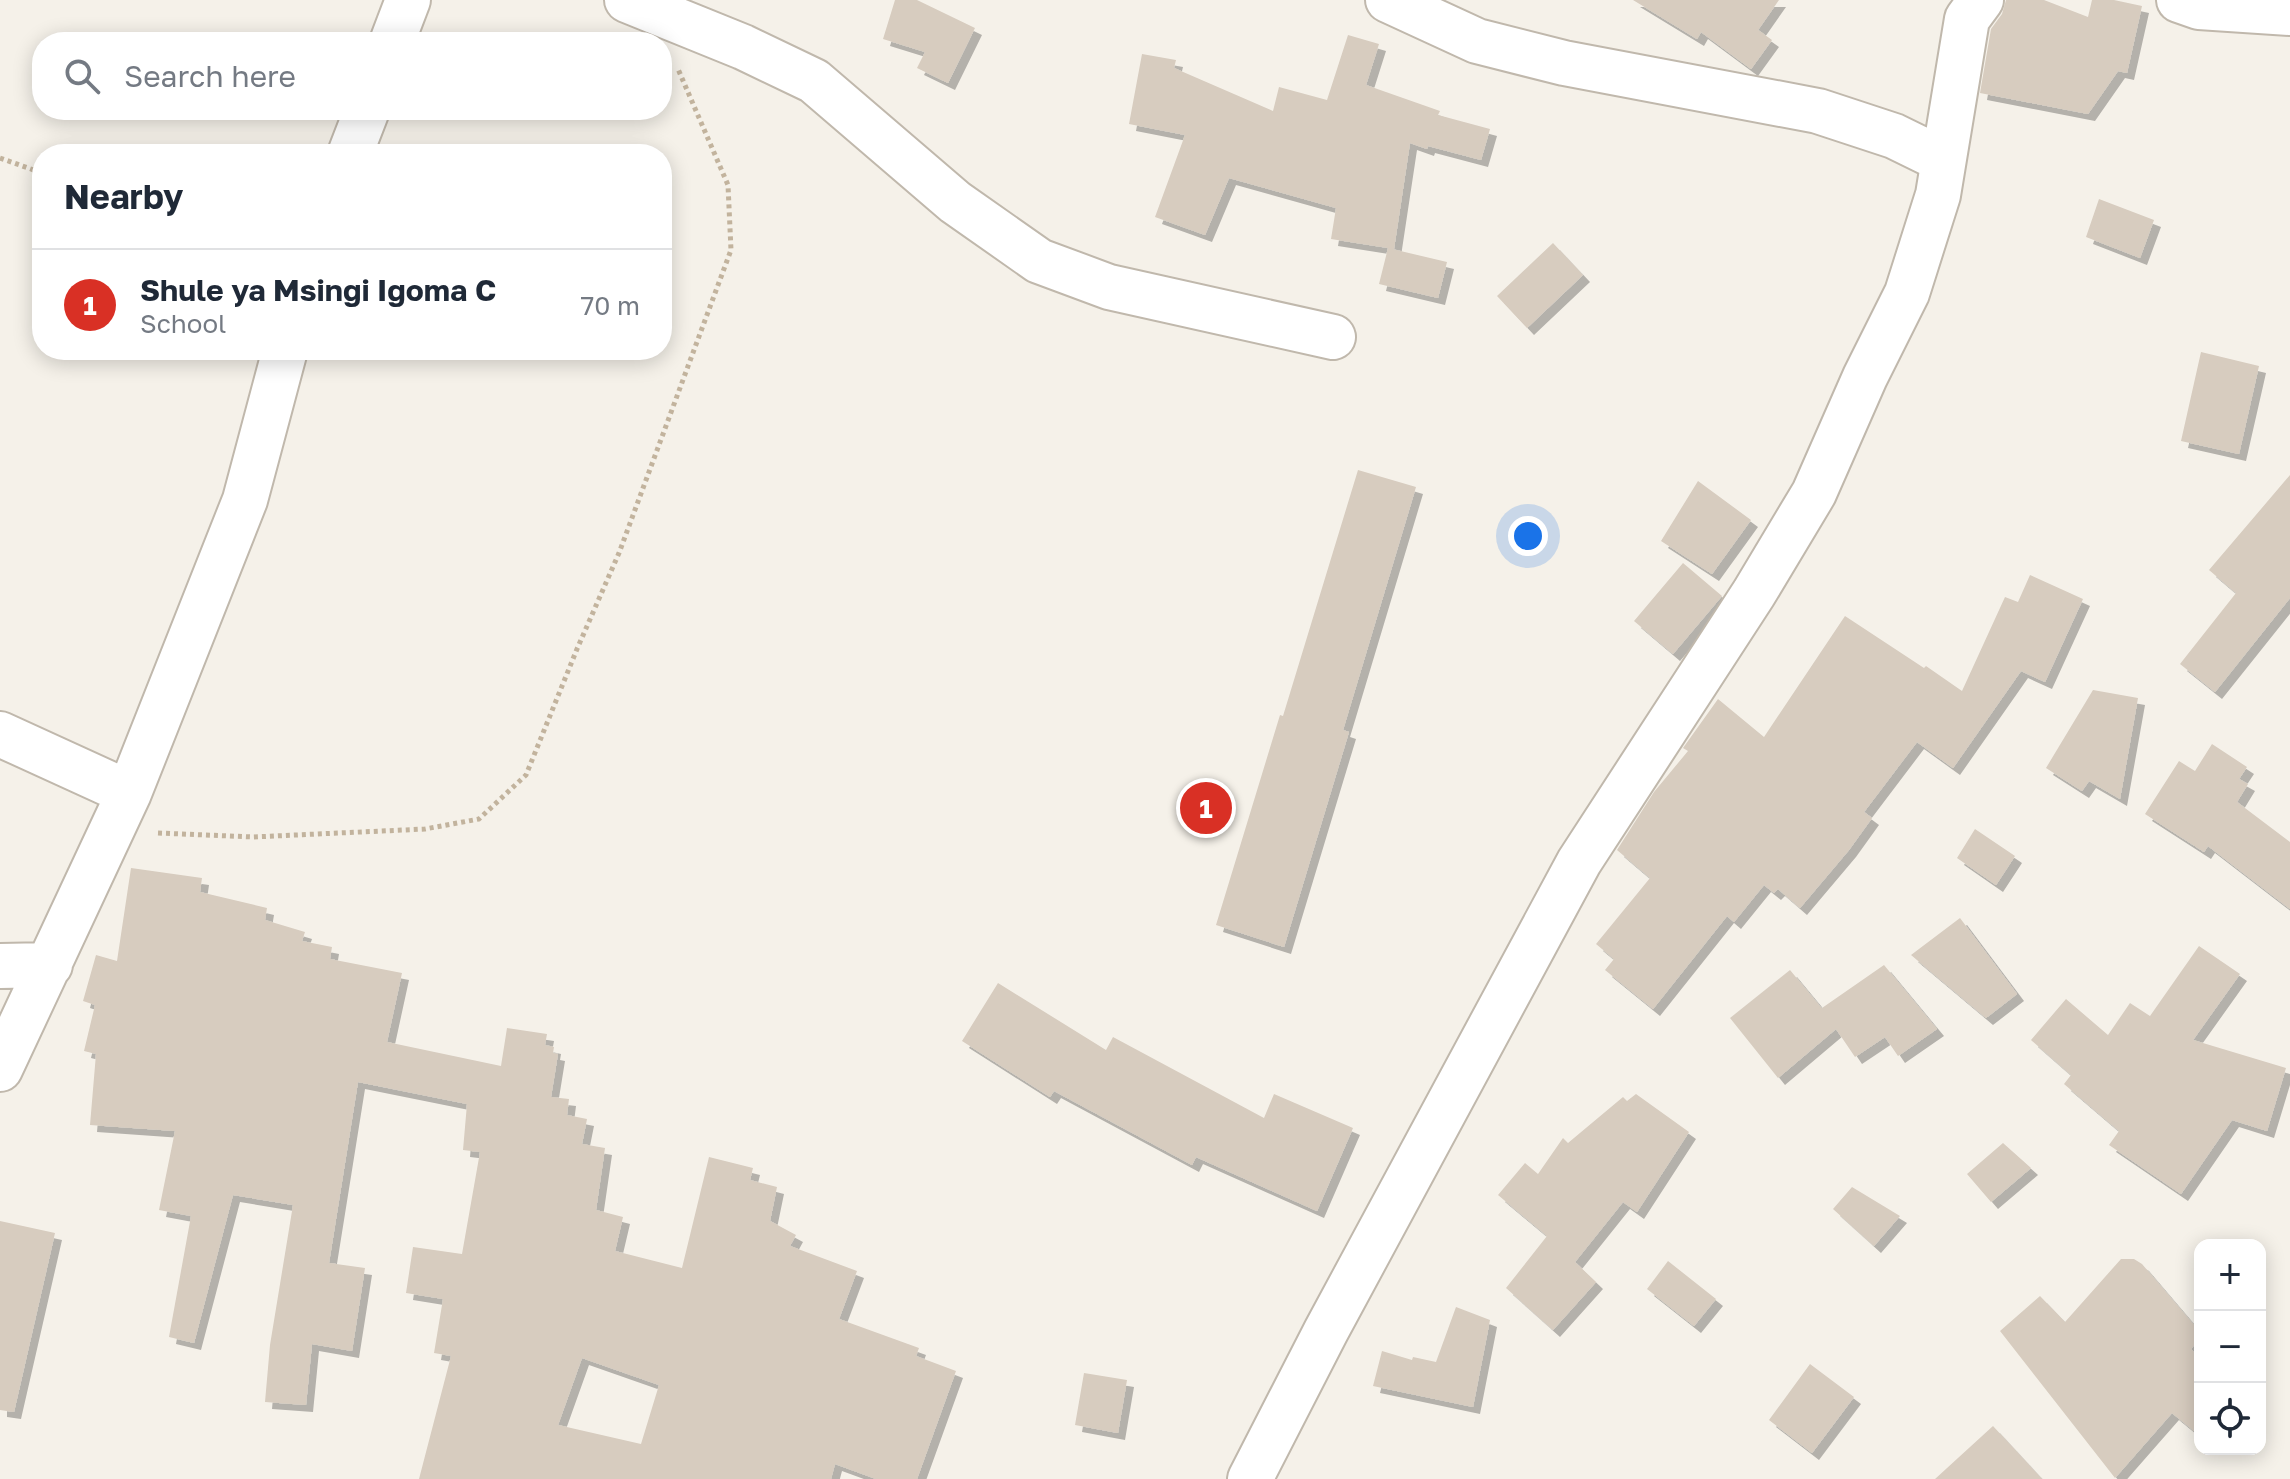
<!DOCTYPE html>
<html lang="en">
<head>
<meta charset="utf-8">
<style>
  :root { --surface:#fff; --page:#f2f2f3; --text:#1f2937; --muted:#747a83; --line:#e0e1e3; --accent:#d93025 }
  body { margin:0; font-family:"Golos Text",sans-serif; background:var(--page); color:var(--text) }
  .controls { position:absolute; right:24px; bottom:24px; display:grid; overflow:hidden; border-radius:16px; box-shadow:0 4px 20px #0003 }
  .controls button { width:72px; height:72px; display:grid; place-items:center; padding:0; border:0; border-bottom:2px solid var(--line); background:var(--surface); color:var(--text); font:40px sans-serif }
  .you { position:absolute; left:1528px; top:536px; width:28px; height:28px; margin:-20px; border:6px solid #fff; border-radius:50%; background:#1a73e8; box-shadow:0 0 0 12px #1a73e833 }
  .badge { display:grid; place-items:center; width:52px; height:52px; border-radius:50%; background:var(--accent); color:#fff; font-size:26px; font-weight:700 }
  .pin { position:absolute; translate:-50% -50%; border:4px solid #fff; box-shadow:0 2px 8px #0006 }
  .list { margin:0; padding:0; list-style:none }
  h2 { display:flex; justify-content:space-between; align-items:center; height:104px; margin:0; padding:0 32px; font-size:34px }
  h2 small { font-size:26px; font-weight:400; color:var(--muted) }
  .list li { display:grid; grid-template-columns:52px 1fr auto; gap:24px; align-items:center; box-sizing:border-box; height:112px; padding:0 32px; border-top:2px solid var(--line) }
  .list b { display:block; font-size:30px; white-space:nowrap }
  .list p { margin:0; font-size:26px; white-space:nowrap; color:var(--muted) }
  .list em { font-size:26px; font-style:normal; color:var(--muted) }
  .icon { flex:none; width:44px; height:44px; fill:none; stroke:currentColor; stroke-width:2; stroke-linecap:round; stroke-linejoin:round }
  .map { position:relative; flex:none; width:2290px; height:1479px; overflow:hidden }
  .search { position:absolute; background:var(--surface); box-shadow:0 4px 20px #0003; left:32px; top:32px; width:640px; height:88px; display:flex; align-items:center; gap:20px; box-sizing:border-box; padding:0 28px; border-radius:32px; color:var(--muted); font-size:30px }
  .panel { position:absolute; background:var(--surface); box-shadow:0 4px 20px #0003; left:32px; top:144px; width:640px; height:216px; border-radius:32px }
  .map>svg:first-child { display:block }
</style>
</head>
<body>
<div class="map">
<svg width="2290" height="1479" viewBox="0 0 2290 1479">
  <defs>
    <filter id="shadow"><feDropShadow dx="7" dy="7" stdDeviation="0" flood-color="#0004"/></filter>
  </defs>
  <rect width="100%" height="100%" fill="#f5f1e9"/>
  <!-- building -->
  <path fill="#d7ccbf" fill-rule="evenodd" filter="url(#shadow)" d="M895,0H917L975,28L948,83L917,68L925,52L883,39Z
    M1633,0H1779L1758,30L1772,40L1751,69L1701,32L1697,39Z
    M2006,0H2044L2088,17L2092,0H2114L2142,6L2127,73L2118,71L2088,114L1980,93L1991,29L2002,14Z
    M1348,35L1379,44L1366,85L1440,111L1438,115L1490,129L1481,160L1428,146L1427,149L1410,143L1394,249H1392L1447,262L1438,298L1379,284L1388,248L1331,239L1336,208L1229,178L1205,235L1155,217L1185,135L1129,124L1142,54L1176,60L1174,68L1273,111L1279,87L1327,100Z
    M2099,199L2154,220L2140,258L2086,237Z
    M1553,243L1583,275L1527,328L1497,296Z
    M2201,352L2259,366L2239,454L2181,441Z
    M1358,470L1416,487L1343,730L1349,732L1284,947L1216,925L1280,715L1283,716Z
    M2290,475V598L2215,692L2180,664L2236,593L2209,570Z
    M1698,481L1751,520L1712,574L1661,541Z
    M1683,563L1722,596L1673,654L1634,621Z
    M2030,575L2083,599L2045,682L2021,671L1953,768L1917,742L1864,812L1872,818L1849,850L1800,908L1778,889L1774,893L1764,885L1734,922L1727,916L1653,1009L1605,970L1614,959L1596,944L1650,878L1617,850L1654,792L1688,751L1683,748L1718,699L1764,737L1845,616L1924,668L1926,666L1962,691L2005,597L2018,602Z
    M2093,690L2138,698L2120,799L2089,781L2082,791L2046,768Z
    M2212,744L2247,767L2239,779L2248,784L2237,802L2290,842V909L2208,846L2204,852L2145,814L2179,761L2195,771Z
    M1975,829L2015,856L1996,885L1957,858Z
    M131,868L202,878L200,892L267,908L265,920L305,932L302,941L332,947L330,959L402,973L387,1042L501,1066L507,1028L547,1034L545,1045L554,1047L553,1053L558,1054L551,1097L569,1099L567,1115L587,1119L582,1144L605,1148L596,1210L623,1217L615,1251L682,1268L709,1157L753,1168L750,1180L777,1187L770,1221L796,1235L790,1246L857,1271L839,1319L919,1348L916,1356L956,1371L917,1479H876L835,1464L831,1479H419L451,1356L434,1353L443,1299L406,1293L413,1247L462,1254L480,1152L463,1150L467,1104L358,1082L329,1263L365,1268L352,1351L312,1344L306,1405L265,1402L270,1345L293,1205L233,1195L194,1343L169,1337L191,1216L159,1210L175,1131L90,1125L96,1054L84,1051L95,1005L83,1001L96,955L117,961ZM582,1358L659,1385L641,1444L558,1425Z
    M1960,918L2017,994L1986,1018L1911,955Z
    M2199,946L2240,974L2193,1040L2286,1068L2267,1131L2232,1120L2181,1194L2109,1145L2119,1131L2064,1084L2071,1075L2031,1040L2066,999L2108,1035L2130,1003L2150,1016Z
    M1884,965L1937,1029L1898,1056L1885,1037L1855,1057L1836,1029L1778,1078L1730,1018L1790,970L1824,1011L1822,1008Z
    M998,983L1106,1050L1113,1037L1264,1118L1274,1094L1353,1128L1317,1211L1196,1157L1192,1165L1054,1091L1050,1097L962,1041Z
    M1636,1094L1689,1132L1637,1212L1623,1202L1575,1262L1596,1282L1553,1330L1506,1288L1547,1236L1498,1195L1525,1163L1538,1174L1563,1138L1568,1143L1623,1097L1627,1101Z
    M2003,1143L2031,1168L1991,1202L1967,1174Z
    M1852,1187L1900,1216L1874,1246L1833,1209Z
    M0,1221L55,1233L14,1412L0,1410Z
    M2121,1259H2134L2142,1264L2200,1332V1338L2191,1349L2200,1358V1436L2172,1413L2115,1478L2000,1331L2040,1296L2065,1322Z
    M1668,1261L1716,1299L1694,1326L1647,1289Z
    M1456,1307L1490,1320L1473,1407L1373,1386L1382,1351L1412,1360L1413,1357L1436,1362Z
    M1810,1364L1854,1397L1812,1453L1769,1420Z
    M1084,1373L1127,1380L1118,1433L1075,1425Z
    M1993,1426L2042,1479H1935Z"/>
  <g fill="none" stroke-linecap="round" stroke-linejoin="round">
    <defs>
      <path id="minor" d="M627,0L743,47L814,81L955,202L1039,261L1109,287L1333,337
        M1388,0L1477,41L1564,63L1818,111L1894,136L1943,160
        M2179,0L2199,7L2290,13
        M392,42L408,0
        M350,154L367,110
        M0,734L129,793
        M0,966L50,965
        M0,1069L129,793L245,500L285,350
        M1250,1479L1326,1331L1579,862L1754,593L1814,493L1865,377L1907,293L1938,195L1967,19L1981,0"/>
    </defs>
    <!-- minor casing -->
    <use href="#minor" stroke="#c0b8ac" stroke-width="48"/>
    <!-- path -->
    <path stroke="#c2b39d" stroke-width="5" stroke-dasharray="4 4" stroke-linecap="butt" d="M0,158L42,173
      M158,833L253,837L425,829L479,819L526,775L577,649L619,553L731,250L728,185L678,69"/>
    <!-- minor -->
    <use href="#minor" stroke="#fff" stroke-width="44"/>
  </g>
</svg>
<div class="controls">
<button>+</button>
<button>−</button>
<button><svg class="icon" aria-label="locate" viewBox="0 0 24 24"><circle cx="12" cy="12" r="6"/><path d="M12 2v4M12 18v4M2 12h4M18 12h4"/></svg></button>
</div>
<div class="you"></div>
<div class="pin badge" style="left:1206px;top:808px">1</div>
<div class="search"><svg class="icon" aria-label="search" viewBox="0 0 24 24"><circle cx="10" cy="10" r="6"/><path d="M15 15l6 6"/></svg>Search here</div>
<section class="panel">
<h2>Nearby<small></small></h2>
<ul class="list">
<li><span class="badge">1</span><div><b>Shule ya Msingi Igoma C</b><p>School</p></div><em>70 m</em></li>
</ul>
</section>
</div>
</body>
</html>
